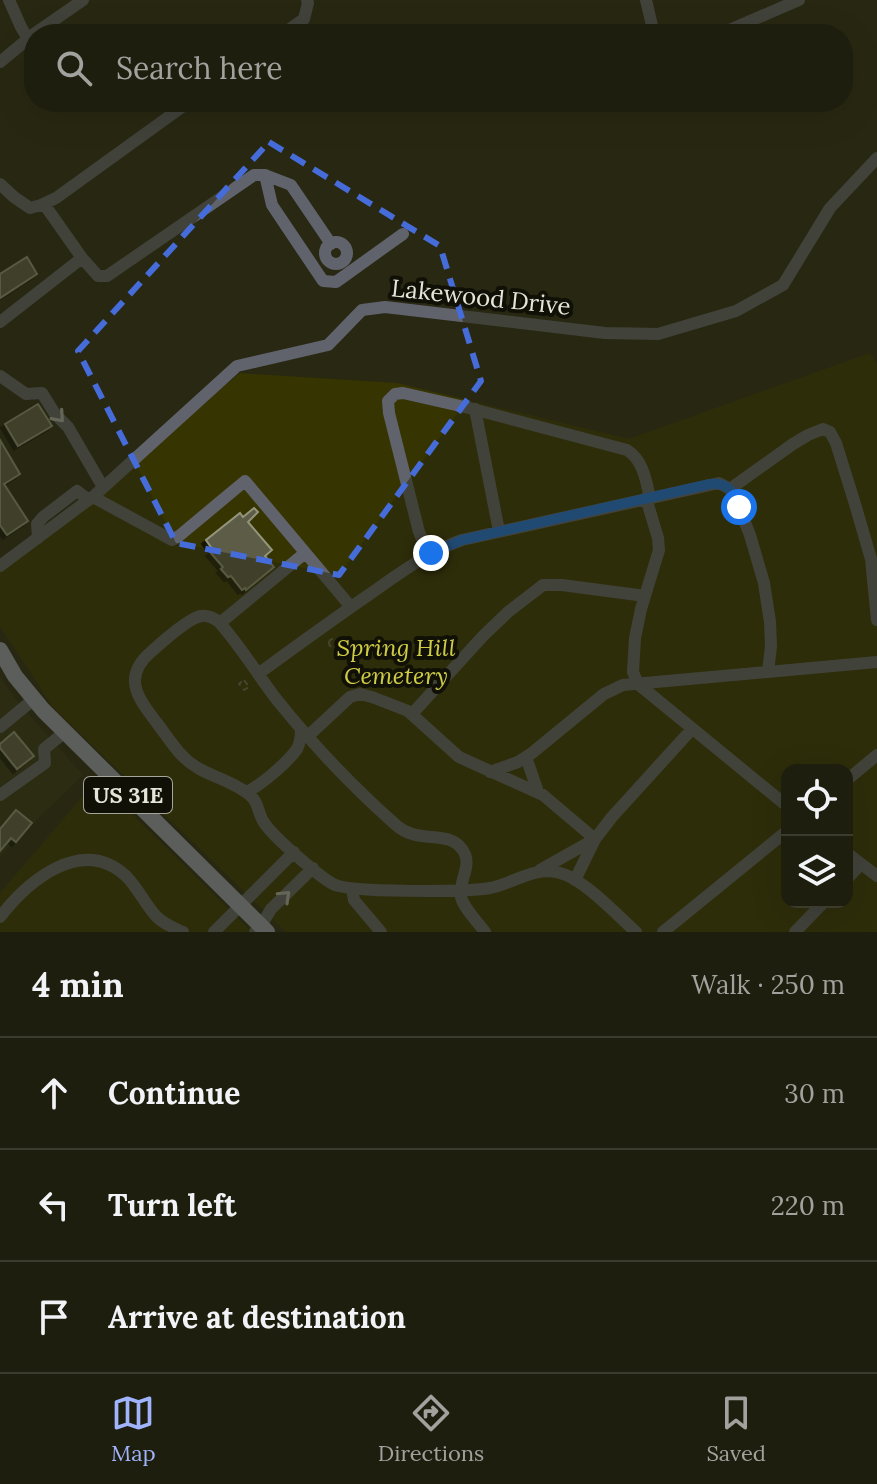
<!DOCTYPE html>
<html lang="en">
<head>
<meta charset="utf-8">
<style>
  :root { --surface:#1e1e0e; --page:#2b2b1c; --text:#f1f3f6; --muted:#a1a29e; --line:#3c3c2e; --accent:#a0b3fd }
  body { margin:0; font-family:Lora,serif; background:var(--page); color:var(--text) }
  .controls { position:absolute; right:24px; bottom:24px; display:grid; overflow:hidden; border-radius:16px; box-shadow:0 8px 32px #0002 }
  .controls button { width:72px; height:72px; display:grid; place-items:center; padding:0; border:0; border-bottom:2px solid var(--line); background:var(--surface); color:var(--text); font:40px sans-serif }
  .stop { position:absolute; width:24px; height:24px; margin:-18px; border:6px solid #1a73e8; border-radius:50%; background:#fff }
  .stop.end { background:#1a73e8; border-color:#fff; box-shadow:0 2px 8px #0008 }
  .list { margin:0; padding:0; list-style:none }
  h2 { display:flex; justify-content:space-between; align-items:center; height:104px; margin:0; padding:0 32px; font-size:34px }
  h2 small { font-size:26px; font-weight:400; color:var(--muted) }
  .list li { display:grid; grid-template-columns:52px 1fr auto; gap:24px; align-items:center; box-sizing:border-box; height:112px; padding:0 32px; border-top:2px solid var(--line) }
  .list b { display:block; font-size:30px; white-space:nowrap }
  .list em { font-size:26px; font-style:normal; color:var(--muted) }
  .icon { flex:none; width:44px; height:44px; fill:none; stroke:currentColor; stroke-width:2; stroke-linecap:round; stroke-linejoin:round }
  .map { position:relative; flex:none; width:877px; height:932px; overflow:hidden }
  .search { position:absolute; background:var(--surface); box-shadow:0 8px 32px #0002; left:24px; right:24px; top:24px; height:88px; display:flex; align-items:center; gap:20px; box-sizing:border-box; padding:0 28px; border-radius:32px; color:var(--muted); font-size:30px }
  .sheet { height:440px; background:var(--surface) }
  nav { display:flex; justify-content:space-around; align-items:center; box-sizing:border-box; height:112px; border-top:2px solid var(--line); background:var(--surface); font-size:22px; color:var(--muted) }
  nav a { display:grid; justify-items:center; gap:4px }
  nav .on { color:var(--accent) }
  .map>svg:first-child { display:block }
</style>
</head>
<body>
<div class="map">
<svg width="877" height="932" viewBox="0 0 877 932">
  <defs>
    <filter id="shadow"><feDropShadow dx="-4" dy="4" stdDeviation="0" flood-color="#0009"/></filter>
  </defs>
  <rect width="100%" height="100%" fill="#282813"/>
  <!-- built -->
  <path fill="#323115" d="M0,677L20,705L83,775L0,855Z"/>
  <!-- green -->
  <path fill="#363401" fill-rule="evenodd" d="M870,353L877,364V932H286L51,705L30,671L0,627V570L240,373L397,383L629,439ZM787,770H847V902H787Z
    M97,780L252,932H0V893Z"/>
  <!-- building -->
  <path fill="#5c5c46" stroke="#93947b" stroke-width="2" filter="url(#shadow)" d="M27,257L37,274L0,298V274Z
    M38,404L52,426L18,446L5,424Z
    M0,440L20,474L4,484L28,521L7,535L0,525Z
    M254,508L258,512L248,522L272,550L265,556L274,567L246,590L245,588L242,590L231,576L228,577L221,569L223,567L210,552L213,550L206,540L240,513L243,517Z
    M14,732L34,756L17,769L0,748V744Z
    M16,810L32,823L16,842L11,838L0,851V829Z"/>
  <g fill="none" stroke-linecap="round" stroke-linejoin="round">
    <!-- path -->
    <path stroke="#676755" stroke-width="2" stroke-dasharray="6 4" stroke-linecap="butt" d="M329 643a4 4 0 1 1 8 0a4 4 0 1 1-8 0Z
      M244,680L249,687L244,690L239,684Z"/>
    <!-- minor -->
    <path stroke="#60636c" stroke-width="12" d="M9,0L21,27L28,39
      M646,0L654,34
      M34,34L83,0
      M283,34L304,19L308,3L307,0
      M720,34L799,0
      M0,62L34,34
      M265,175L291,185L331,244
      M0,184L14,197L30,208L41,205L56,198L189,102
      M325 253a11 11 0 1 1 22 0a11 11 0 1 1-22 0Z
      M82,258L98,276H107L254,175H265L272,205L323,281L336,282L403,234
      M0,322L82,258L44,204
      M0,376L26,394L42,393L55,414L68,427L103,487
      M475,409L499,531
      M730,489L793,444L808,435L823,429L830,432L836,443L855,504L871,559L877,620
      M93,497L172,540L179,536L245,481L351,607
      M646,498L658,538L659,550L641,609L635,638L633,672L638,684L787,806
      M38,538L37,524L43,517L77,491L89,500
      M431,553L424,544L419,532L389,413L388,401L395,394L403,393L469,408L627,450C643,460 646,480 650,498
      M0,566L95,495L237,366L328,345L362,310L385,307L605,333L658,334L736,311L783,285L830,208L877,158
      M220,623L305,553
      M258,674C295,647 332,620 370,594C400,573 428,552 462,540L719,483L730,489L735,497L750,535L764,583L770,622L771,646L768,672
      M412,714L483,636L508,612L543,585H562L645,596
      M0,727L34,699
      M307,737L350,697L360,694L372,697L408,711L459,757L543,795L595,839L540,870
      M526,757L538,792
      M490,772L518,762L532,753L604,694L623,685L877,662
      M847,780L877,755
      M246,792C259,787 288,762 297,749C300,743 301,737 301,730
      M0,795L45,763L44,749L65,732
      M847,853L877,876
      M847,879L861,864
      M575,880L595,839L612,817L692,729
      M352,889L354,900L381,932
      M0,917C28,881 82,835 126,876C138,888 145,904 156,916C163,924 174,928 183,932
      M214,932L294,852
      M255,932L261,926L271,909L313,868
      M485,932C478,922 464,909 461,897C458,880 474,865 462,849C447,829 418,845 396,825C353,787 313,745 277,700C257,674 240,645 218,621C213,618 208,615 201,616C189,618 162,642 152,651C121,677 138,698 157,723C169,739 180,758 198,768C213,777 239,784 252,797C259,804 258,815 265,824C275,838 317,875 333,884C349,893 468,892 490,888C515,883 533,866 560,873C584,879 617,915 636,932
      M663,932L787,831
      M795,932L824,902"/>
    <!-- major -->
    <path stroke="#999fb3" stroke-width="16" d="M0,650L15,676L43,710L267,932"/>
  </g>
  <!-- one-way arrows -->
  <defs><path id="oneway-chevron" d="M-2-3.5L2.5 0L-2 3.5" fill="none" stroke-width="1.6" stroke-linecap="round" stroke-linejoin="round" transform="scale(2)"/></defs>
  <g stroke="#b0b2ad">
    <use href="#oneway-chevron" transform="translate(59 417) rotate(49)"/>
    <use href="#oneway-chevron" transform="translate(285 896) rotate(-44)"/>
  </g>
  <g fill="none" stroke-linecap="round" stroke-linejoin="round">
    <!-- route -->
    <path stroke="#1a73e8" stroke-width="10" d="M431,553L462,540L710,484C729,482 733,492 739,507"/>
  </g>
  <!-- marked area -->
  <path d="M0 0H877V932H0ZM269,142L440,246L481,381L339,575L176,543L78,351Z" fill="#282813" fill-opacity=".55" fill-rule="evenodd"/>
  <path fill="none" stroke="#456cd8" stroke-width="6" stroke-dasharray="16 10" stroke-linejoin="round" d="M269,142L440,246L481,381L339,575L176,543L78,351Z"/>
  <g text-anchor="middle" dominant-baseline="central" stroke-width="8" stroke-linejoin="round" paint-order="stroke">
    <!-- shield labels -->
    <rect fill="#101007" stroke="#a5a69a" stroke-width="2" x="84" y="777" width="88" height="36" rx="6"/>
    <g font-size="22" font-weight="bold" fill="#e5e6d9">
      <text x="128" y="795">US 31E</text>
    </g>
    <!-- street labels -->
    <g font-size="24" fill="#e5e6d9" stroke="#101007">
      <text transform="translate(481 297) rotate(6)">Lakewood Drive</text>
    </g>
    <!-- park labels -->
    <g font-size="24" font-style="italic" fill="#cecb45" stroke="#101007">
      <text x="396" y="647">Spring Hill<tspan x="396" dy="28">Cemetery</tspan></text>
    </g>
  </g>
</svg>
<div class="controls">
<button><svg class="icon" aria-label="locate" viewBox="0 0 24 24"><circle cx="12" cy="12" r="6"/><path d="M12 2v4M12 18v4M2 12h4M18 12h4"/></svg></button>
<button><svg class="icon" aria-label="layers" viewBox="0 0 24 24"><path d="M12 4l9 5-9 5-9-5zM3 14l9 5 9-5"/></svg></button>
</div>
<div class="stop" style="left:739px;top:507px"></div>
<div class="stop end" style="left:431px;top:553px"></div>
<div class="search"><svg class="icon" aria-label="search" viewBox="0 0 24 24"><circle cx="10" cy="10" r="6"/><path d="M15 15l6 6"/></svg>Search here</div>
</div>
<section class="sheet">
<h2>4 min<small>Walk · 250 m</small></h2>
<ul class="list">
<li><svg class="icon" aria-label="ahead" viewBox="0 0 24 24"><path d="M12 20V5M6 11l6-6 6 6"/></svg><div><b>Continue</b></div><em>30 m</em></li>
<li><svg class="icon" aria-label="left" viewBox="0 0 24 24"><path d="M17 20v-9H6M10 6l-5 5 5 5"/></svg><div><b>Turn left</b></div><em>220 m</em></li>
<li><svg class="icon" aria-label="arrive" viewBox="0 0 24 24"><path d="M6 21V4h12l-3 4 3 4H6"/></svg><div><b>Arrive at destination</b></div></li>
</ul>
</section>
<nav>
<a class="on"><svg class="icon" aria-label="map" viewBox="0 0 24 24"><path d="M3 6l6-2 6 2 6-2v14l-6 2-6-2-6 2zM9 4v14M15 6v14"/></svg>Map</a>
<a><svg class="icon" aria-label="directions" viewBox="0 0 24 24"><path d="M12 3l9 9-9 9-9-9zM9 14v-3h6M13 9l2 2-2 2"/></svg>Directions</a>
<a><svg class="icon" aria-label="saved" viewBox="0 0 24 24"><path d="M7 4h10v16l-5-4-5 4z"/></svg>Saved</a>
</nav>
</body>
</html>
